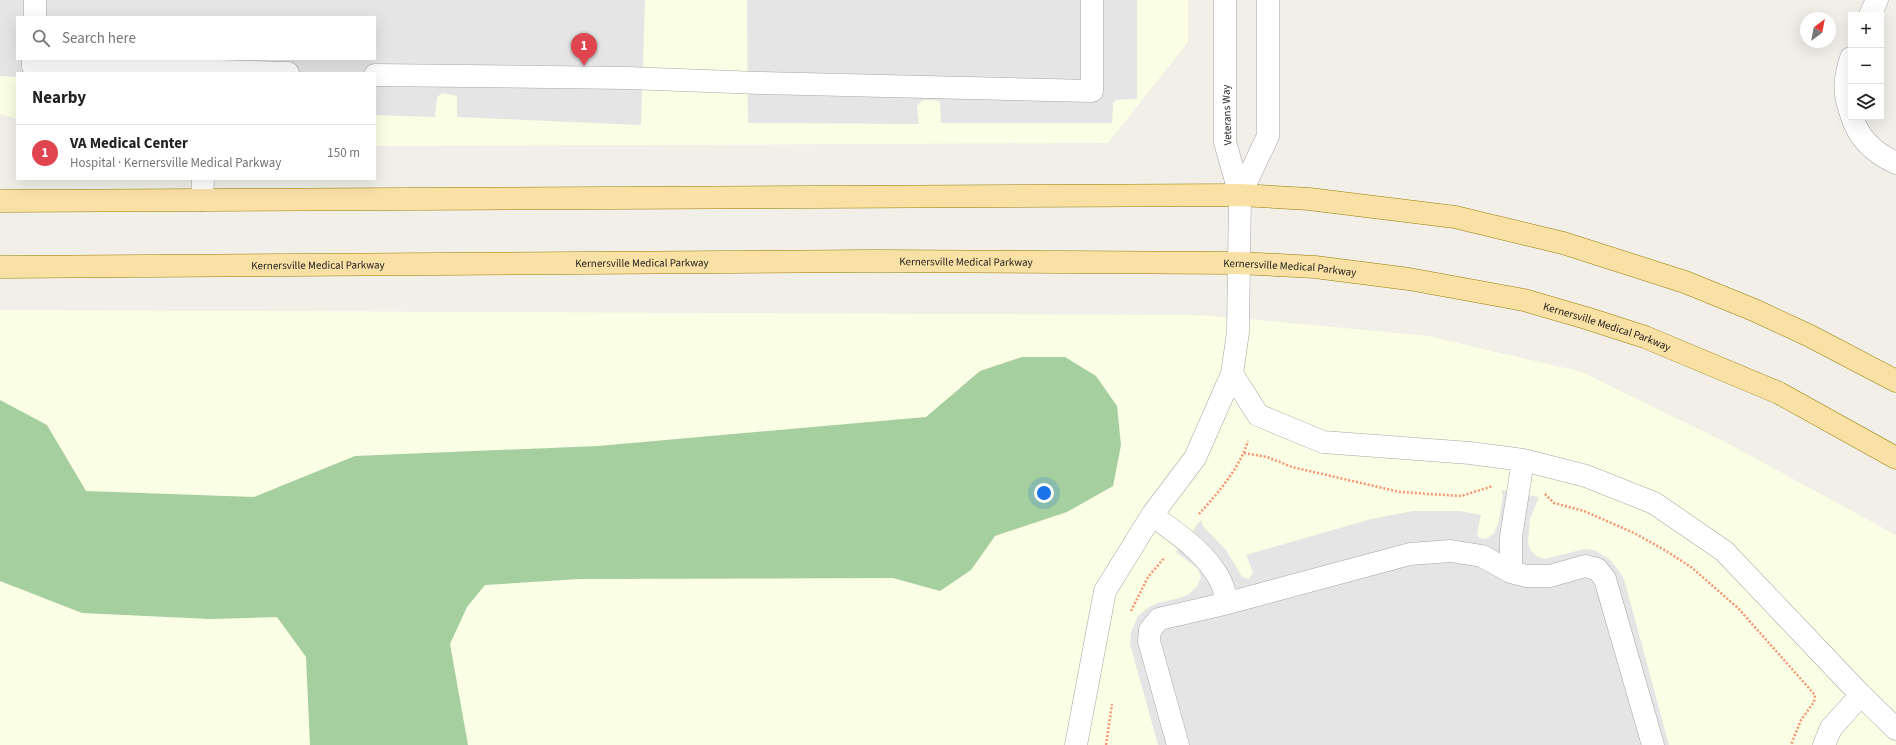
<!DOCTYPE html>
<html lang="en">
<head>
<meta charset="utf-8">
<style>
  :root { --surface:#fff; --page:#f2f2f2; --text:#222; --muted:#767676; --line:#e0e0e0; --accent:#cb2306 }
  body { margin:0; font-family:"Source Sans 3",sans-serif; background:var(--page); color:var(--text) }
  .controls { position:absolute; right:12px; top:12px; display:grid; overflow:hidden; border-radius:0px; box-shadow:0 4px 16px #0002 }
  .controls button { width:36px; height:36px; display:grid; place-items:center; padding:0; border:0; border-bottom:1px solid var(--line); background:var(--surface); color:var(--text); font:20px sans-serif }
  .compass { position:absolute; left:1800px; top:12px; width:36px; height:36px; border-radius:50%; background:var(--surface); box-shadow:0 4px 16px #0002; rotate:32deg }
  .you { position:absolute; left:1044px; top:493px; width:14px; height:14px; margin:-10px; border:3px solid #fff; border-radius:50%; background:#1a73e8; box-shadow:0 0 0 6px #1a73e833 }
  .badge { display:grid; place-items:center; width:26px; height:26px; border-radius:50%; background:var(--accent); color:#fff; font-size:13px; font-weight:700 }
  .pin { position:absolute; translate:-50% -33px; filter:drop-shadow(0 1px 2px #0008) }
  .pin::after { content:''; position:absolute; top:21px; width:14px; height:12px; background:inherit; clip-path:polygon(0 0,100% 0,50% 100%) }
  .list { margin:0; padding:0; list-style:none }
  h2 { display:flex; justify-content:space-between; align-items:center; height:52px; margin:0; padding:0 16px; font-size:17px }
  h2 small { font-size:13px; font-weight:400; color:var(--muted) }
  .list li { display:grid; grid-template-columns:26px 1fr auto; gap:12px; align-items:center; box-sizing:border-box; height:56px; padding:0 16px; border-top:1px solid var(--line) }
  .list b { display:block; font-size:15px; white-space:nowrap }
  .list p { margin:0; font-size:13px; white-space:nowrap; color:var(--muted) }
  .list em { font-size:13px; font-style:normal; color:var(--muted) }
  .icon { flex:none; width:22px; height:22px; fill:none; stroke:currentColor; stroke-width:2; stroke-linecap:round; stroke-linejoin:round }
  .map { position:relative; flex:none; width:1896px; height:745px; overflow:hidden }
  .search { position:absolute; background:var(--surface); box-shadow:0 4px 16px #0002; left:16px; top:16px; width:360px; height:44px; display:flex; align-items:center; gap:10px; box-sizing:border-box; padding:0 14px; border-radius:0px; color:var(--muted); font-size:15px }
  .panel { position:absolute; background:var(--surface); box-shadow:0 4px 16px #0002; left:16px; top:72px; width:360px; height:108px; border-radius:0px }
  .map>svg:first-child { display:block }
</style>
</head>
<body>
<div class="map">
<svg width="1896" height="745" viewBox="0 0 1896 745">
  <rect width="100%" height="100%" fill="#f1efe8"/>
  <!-- education -->
  <path fill="#fafee4" fill-rule="evenodd" d="M0,0H1188V42L1108,143L375,146V73H17V119L0,114ZM17,17H375V59H17Z
    M0,310L1196,315L1239,318L1428,336L1582,372L1727,443L1896,535V745H0Z"/>
  <!-- forest -->
  <path fill="#a5cf9e" d="M1022,357H1065L1096,376L1117,406L1121,445L1113,486L1067,512L995,536L971,570L940,591L893,578L579,579L485,585L467,607L450,644L468,745H310L306,657L277,617L210,619L82,613L0,581V400L47,425L86,491L254,497L355,456L598,446L926,417L980,371Z"/>
  <!-- parking -->
  <path fill="#e5e5e5" fill-rule="evenodd" d="M0,0H645L641,125L457,117V96L442,93L437,97L435,117L375,115V73H17V77L0,76ZM17,17H375V59H17Z
    M747,0H1137V99L1116,100L1113,104L1112,123H941L940,102L935,100H925L920,102L917,107L919,124L748,123Z
    M1501,490L1539,497L1530,519L1529,530L1528,542L1530,549L1536,556L1545,559L1584,549L1594,550L1609,559L1617,568L1624,579L1669,745H1158L1130,644L1131,632L1138,616L1146,609L1157,603L1180,598L1189,594L1197,586L1201,578L1198,569L1176,552L1201,520L1203,526L1226,550L1242,577L1249,579L1253,572L1246,555L1371,519L1413,511H1460L1481,515L1477,534L1479,538L1486,539L1494,533L1499,521L1503,496Z"/>
  <g fill="none" stroke-linecap="round" stroke-linejoin="round">
    <defs>
      <path id="minor" d="M1870,15L1877,0
        M35,17V0
        M1851,58C1844,81 1843,91 1851,114
        M33,59V66L288,73
        M375,75L627,78L759,83L1092,91V0
        M1852,117C1859,139 1876,154 1896,163
        M1240,195L1268,136V0
        M202,200L203,179
        M1232,374L1258,415L1323,442L1470,453L1523,460L1586,476L1654,503L1724,551L1861,695L1896,729
        M1152,515C1177,534 1205,551 1220,580C1224,587 1225,596 1228,603
        M1511,572V537L1523,460
        M1076,745L1105,591L1152,515L1195,458L1232,374L1238,332L1240,195L1225,142V0
        M1178,745L1149,641L1150,630L1159,619L1228,603L1410,554L1451,551L1482,556L1511,572L1527,576H1550L1585,566L1597,569L1605,579L1653,745
        M1824,745L1831,728L1861,695"/>
      <g id="major">
        <path d="M0,201L1240,195L1309,199L1455,217L1563,243L1685,282L1754,310L1810,336L1896,381"/>
        <path id="s1" d="M0,267L875,261L1239,263L1315,267L1409,279L1524,300L1586,318L1645,337L1779,393L1896,458"/>
      </g>
    </defs>
    <!-- minor casing -->
    <use href="#minor" stroke="#a5a5a5" stroke-width="23"/>
    <!-- major casing -->
    <use href="#major" stroke="#997e05" stroke-width="23"/>
    <!-- path -->
    <path stroke="#f69474" stroke-width="2.5" stroke-dasharray="2 2" stroke-linecap="butt" d="M1244,453L1267,457L1292,467L1400,492L1461,496L1493,486
      M1545,494L1554,503L1584,511L1634,533L1663,549L1691,567L1738,608L1815,695L1814,702L1801,720L1791,745
      M1199,514C1218,493 1239,469 1248,441
      M1131,611L1148,577L1165,557
      M1106,745L1112,704"/>
    <!-- minor -->
    <use href="#minor" stroke="#fff" stroke-width="22"/>
    <!-- major -->
    <use href="#major" stroke="#f9e1a5" stroke-width="22"/>
  </g>
  <g text-anchor="middle" dominant-baseline="central" stroke-width="3" stroke-linejoin="round" paint-order="stroke">
    <!-- street labels -->
    <g font-size="11" fill="#212121" stroke="#fff">
      <text transform="translate(1227 115) rotate(-92)">Veterans Way</text>
      <text stroke="none"><textPath href="#s1" startOffset="966">Kernersville Medical Parkway</textPath></text>
      <text stroke="none"><textPath href="#s1" startOffset="642">Kernersville Medical Parkway</textPath></text>
      <text stroke="none"><textPath href="#s1" startOffset="318">Kernersville Medical Parkway</textPath></text>
      <text stroke="none"><textPath href="#s1" startOffset="1290">Kernersville Medical Parkway</textPath></text>
      <text stroke="none"><textPath href="#s1" startOffset="1614">Kernersville Medical Parkway</textPath></text>
    </g>
  </g>
</svg>
<div class="controls">
<button>+</button>
<button>−</button>
<button><svg class="icon" aria-label="layers" viewBox="0 0 24 24"><path d="M12 4l9 5-9 5-9-5zM3 14l9 5 9-5"/></svg></button>
</div>
<svg class="compass" viewBox="-18 -18 36 36"><path d="M0-13l5 13h-10z" fill="#e53935"/><path d="M0 13l5-13h-10z" fill="#767676"/></svg>
<div class="you"></div>
<div class="pin badge" style="left:584px;top:66px;background:#e0444e">1</div>
<div class="search"><svg class="icon" aria-label="search" viewBox="0 0 24 24"><circle cx="10" cy="10" r="6"/><path d="M15 15l6 6"/></svg>Search here</div>
<section class="panel">
<h2>Nearby<small></small></h2>
<ul class="list">
<li><span class="badge" style="background:#e0444e">1</span><div><b>VA Medical Center</b><p>Hospital · Kernersville Medical Parkway</p></div><em>150 m</em></li>
</ul>
</section>
</div>
</body>
</html>
